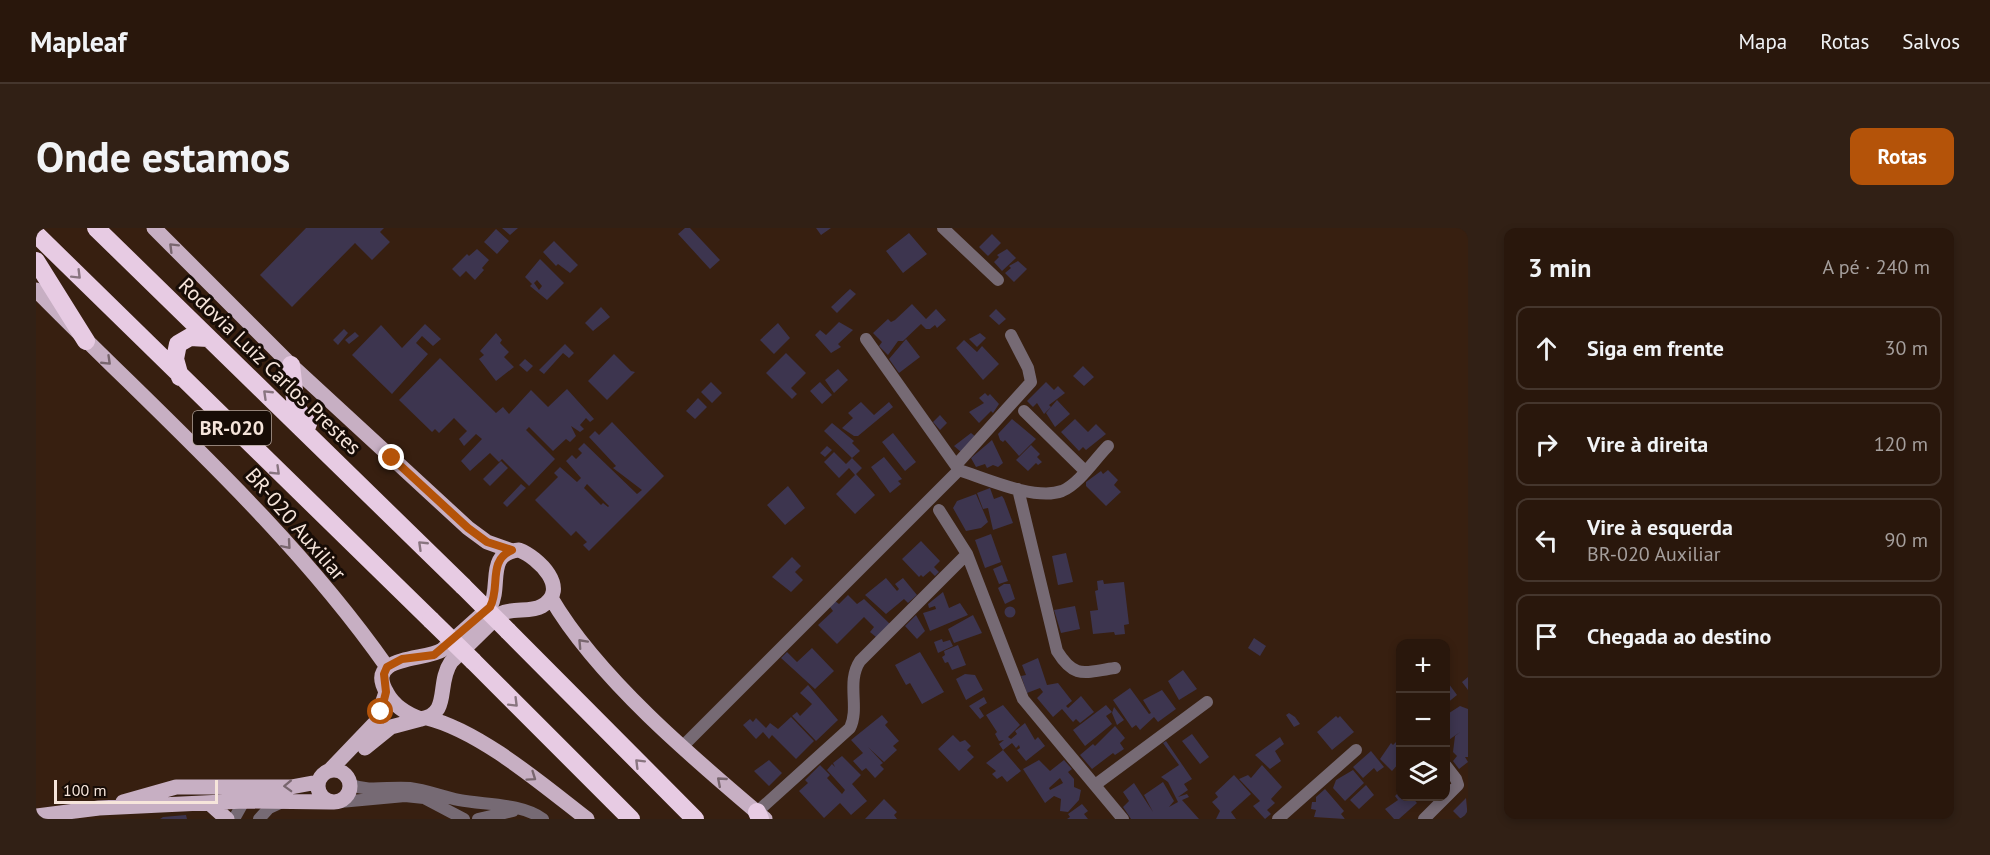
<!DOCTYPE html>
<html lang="pt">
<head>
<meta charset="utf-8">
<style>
  :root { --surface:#29170c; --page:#312015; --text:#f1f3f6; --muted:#a59f9d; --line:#45362d; --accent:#b45309 }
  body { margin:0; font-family:"PT Sans",sans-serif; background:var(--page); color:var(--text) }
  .controls { position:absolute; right:18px; bottom:18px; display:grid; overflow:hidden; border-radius:12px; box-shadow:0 3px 9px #0003 }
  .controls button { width:54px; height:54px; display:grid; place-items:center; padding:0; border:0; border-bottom:2px solid var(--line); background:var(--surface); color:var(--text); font:30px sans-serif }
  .scale { position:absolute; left:18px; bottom:15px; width:164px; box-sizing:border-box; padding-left:6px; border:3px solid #f6e5db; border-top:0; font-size:16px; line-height:21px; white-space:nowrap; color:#f6e5db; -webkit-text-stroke:4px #170c06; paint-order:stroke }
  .stop { position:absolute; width:18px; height:18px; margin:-14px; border:4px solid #b45309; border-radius:50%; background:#fff }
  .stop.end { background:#b45309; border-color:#fff; box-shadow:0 2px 6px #0008 }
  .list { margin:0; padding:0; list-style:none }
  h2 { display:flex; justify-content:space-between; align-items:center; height:78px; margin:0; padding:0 24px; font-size:26px }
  h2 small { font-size:20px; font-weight:400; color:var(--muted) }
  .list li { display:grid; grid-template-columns:39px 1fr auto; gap:18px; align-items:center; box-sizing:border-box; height:84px; margin:0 12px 12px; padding:0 12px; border:2px solid var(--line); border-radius:12px }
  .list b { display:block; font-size:22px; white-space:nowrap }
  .list p { margin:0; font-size:20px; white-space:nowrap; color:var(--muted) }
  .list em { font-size:20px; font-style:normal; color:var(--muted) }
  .icon { flex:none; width:33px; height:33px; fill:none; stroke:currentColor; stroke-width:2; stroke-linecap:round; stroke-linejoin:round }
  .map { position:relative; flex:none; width:1432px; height:591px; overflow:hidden; border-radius:12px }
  header { display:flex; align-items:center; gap:36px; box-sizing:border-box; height:84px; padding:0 30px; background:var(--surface); border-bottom:2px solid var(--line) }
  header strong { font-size:28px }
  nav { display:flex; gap:33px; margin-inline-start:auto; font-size:21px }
  .intro { display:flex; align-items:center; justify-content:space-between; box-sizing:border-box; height:144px; padding:0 36px }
  h1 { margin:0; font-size:42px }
  .button { padding:15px 27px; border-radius:12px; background:var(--accent); color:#fff; font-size:21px; font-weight:700 }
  main { display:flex; gap:36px; padding:0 36px }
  aside { flex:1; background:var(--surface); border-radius:12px; box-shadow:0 3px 9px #0003 }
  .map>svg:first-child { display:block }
</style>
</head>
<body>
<header>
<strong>Mapleaf</strong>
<nav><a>Mapa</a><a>Rotas</a><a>Salvos</a></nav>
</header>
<div class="intro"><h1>Onde estamos</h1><a class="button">Rotas</a></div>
<main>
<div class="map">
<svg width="1432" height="591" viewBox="0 0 1432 591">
  <rect width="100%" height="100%" fill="#371f10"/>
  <!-- building -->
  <path fill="#3d354f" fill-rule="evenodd" d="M270,0H348L344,4L354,14L336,32L319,15L256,79L224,47Z
    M466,0H482L474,7Z
    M649,0H654L684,32L674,41L642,6Z
    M780,0H795L785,7Z
    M460,1L473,13L461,26L448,14Z
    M873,5L891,26L867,45L850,23Z
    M956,6L965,15L952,28L943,19Z
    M518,13L542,37L534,45L522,36L520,38L507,24Z
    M441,21L453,32L446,40L448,42L439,52L430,43L424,49L416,41L431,26L433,28Z
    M971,21L980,30L966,43L958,34L963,29L961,27Z
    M504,31L528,55L511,72L494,58L496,56L489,49ZM501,52L506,58L503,62L498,55Z
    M982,33L991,41L978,54L969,45L975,40L973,38Z
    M814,61L820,66L801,85L795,79Z
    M876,76L890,91L900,81L910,92L901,100L899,97L894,101H890L885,96L867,113H862L852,127L843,118L846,114L837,105L852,91L855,94L859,92Z
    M565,79L574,89L557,103L549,95Z
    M960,81L970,91L963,97L953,88Z
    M803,94L817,102L802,116L805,119L795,125L779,107L784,102L790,107Z
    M742,95L754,110L738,126L724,112Z
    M389,96L405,111L397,118L386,108L380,115L392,126L356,166L316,127L345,97L366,120Z
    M308,101L312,105L302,117L297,112Z
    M319,104L323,108L313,116L309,112Z
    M460,105L466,112L464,115L473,124L468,129L478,139L460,153L443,131L448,127L444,123Z
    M944,105L950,110L941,119L933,111Z
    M870,111L884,129L863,145L853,131Z
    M928,112L941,124L946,118L963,136L947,152L920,120Z
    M529,116L538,125L533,130L527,125L508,146L503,142Z
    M750,125L770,145L755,160L761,166L756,171L730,145Z
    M578,126L595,143L599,144L571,172L552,153Z
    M404,130L460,185L467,179L473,186L495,162L512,179L531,161L558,191L554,194L550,190L544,197L548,201L544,204L535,198L540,208L534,214L530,211L517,223L493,199L490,202L519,231L493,258L466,231L463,234L454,225L434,243L425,233L446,211L440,206L428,218L423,211L431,203L418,190L403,205L399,201L396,204L363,172Z
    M489,131L497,138L491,144L483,137Z
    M1047,138L1058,149L1048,158L1037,148Z
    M802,141L812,152L798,165L789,152Z
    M675,154L686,165L676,175L665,164Z
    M784,154L796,167L786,176L774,163Z
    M1010,154L1018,162L1022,158L1029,165L1013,177L1015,179L1008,186L1001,175L997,179L991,173Z
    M949,165L952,168L954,166L963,176L957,185L955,183L943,195L933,184L948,175L943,170Z
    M662,170L671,179L659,191L650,183Z
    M1021,172L1034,186L1019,199L1010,185Z
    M825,174L838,187L853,174L857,179L822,208H818L806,200L817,190L812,185Z
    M904,187L911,195L904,202L897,194Z
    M976,191L1000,211L983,228L969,212L967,214L964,212L962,206Z
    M1039,191L1052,204L1060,196L1070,206L1050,222L1047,219L1043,223L1025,204Z
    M576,194L628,248L553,323L547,317L551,314L540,303L535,308L499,272L522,249L518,245L524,239L541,254L545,250L530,233L536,227L540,231L546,225L542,221L548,215L601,266L606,262L577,240L580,238L553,209L559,203L563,207ZM551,256L573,278L572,279L567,275L565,277L548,260Z
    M796,195L818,213L816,215L824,223L816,230L826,240L820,246L839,267L819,286L800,266L819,247L813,240L803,250L788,234L798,224L810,236L816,230L788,203Z
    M857,205L880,234L869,243L846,214Z
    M935,205L940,209L925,224L918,218Z
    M956,212L967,235L962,239L957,237L951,240L949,236L940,239L935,230Z
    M995,217L1004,226L1001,229L1006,234L1002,237L1000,235L992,243L980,232Z
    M791,218L796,222L789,229L784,225Z
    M848,229L866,251L862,253L865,256L854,265L835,239Z
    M465,233L472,240L454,258L447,251Z
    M1072,242L1082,252L1078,257L1085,264L1070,278L1050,258V254L1065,243L1067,246Z
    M485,256L490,260L471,279L467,275Z
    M752,258L769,280L749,297L731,277Z
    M954,260L958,271L966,268L968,271L977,295L957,302L952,280L947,281L941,265Z
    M940,266L952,294L945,300L930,303L917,280L921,273Z
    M955,306L965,334L949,340L939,312Z
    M885,313L904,333L898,339L903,344L899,348L894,343L887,349L885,347L883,349L866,331Z
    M1030,325L1037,354L1022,357L1016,328Z
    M756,329L765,338L759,344L767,352L755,364L736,349Z
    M966,337L972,353L963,356L957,341Z
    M850,350L861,363L863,361L859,356L867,350L881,367L872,375L868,371L850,386L829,367Z
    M1067,352L1068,356L1088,354L1093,396L1088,397L1089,406L1079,407L1078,404L1057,406L1054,383L1062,382L1059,363L1062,362L1061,353Z
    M968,356H974L979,371L969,376L962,360Z
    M907,364L913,380L924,375L932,387L894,403L887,385L900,381L899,378L893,380L892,376Z
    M812,367L821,376L828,371L854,396L840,409L834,404L838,399L828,389L801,416L782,397L797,383L794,379L799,373L803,376Z
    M1039,378L1044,401L1025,405L1018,382Z
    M968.5 384a5.5 5.5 0 1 1 11 0a5.5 5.5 0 1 1-11 0Z
    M880,387L889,403L881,411L869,398Z
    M937,387L946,405L918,415L912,401Z
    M1218,410L1230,418L1224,428L1212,420Z
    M906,411L907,414L914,412L917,418L902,425L898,414Z
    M922,417L930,437L916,442L912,434L909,435L906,429L909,427L908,423Z
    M776,420L798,443L779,461L745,430L751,424L761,434Z
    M884,424L908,464L886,476L874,455L870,457L859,437Z
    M1002,430L1011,457L1022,455L1036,473L1030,478L1032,480L1045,468L1058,484L1044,495L1040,491L1037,494L1026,481L1017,489L1001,470L1007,464L1004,460L991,465L985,448L990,447L986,437Z
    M1147,442L1161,461L1143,472L1132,453Z
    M929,446L939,447L947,462L930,472L920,451Z
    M1432,449V462L1426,454Z
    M1410,452L1421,467L1410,476Z
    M772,457L802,492L780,513L756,488L761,484L764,488L776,476L764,465Z
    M1094,460L1113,486L1115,485L1107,472L1126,462L1140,481L1122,494L1118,489L1104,502L1100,497L1096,500L1077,472Z
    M948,469L951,475L943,480L948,488L944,491L933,478Z
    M967,477L984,497L972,509L975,511L981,506L979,503L989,495L999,512L1002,509L1009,518L990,533L981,522L984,520L983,517L980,520L976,515L967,522L985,543L971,554L966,548L961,551L956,546L960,543L950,535L967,522L963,516L968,512L963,513L959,506L961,504L950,487Z
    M1070,477L1076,484L1070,488L1076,496L1049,518L1037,502Z
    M1424,478L1432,481V529H1429L1432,534L1423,541L1417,533L1421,528L1417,524L1419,508L1424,504L1410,514V487Z
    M1078,479L1088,492L1081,497L1076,485Z
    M1253,485L1259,489L1264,496L1258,499L1250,487Z
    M846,487L852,494L849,497L863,513L857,518L861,522L848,534L832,519L847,535L844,537L848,541L839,550L830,540L826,543L817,533L827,525L815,512Z
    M1300,488L1302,490L1304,488L1318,504L1296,522L1281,504Z
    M755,489L778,513L760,531L736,507L733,511L727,504L720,511L707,497L714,491L717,494L720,490L730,500L734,495L742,501Z
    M1079,498L1089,510L1084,515L1088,521L1079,527L1077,525L1056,541L1044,527L1057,516L1059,518Z
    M1156,506L1173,529L1164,536L1146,513Z
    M917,507L924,514L929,512L935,518L931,522L938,529L923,543L902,521Z
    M1244,509L1248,516L1239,523L1245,533L1234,541L1219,527Z
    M1364,510V534L1356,543L1344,531L1355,515L1357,517Z
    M1130,513L1156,551L1148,556L1152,562L1142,569L1151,566L1153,569L1146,572L1163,591H1095L1087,579L1093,573L1087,564L1098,555L1117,584L1108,567L1127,554L1138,573L1133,579L1142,574L1132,554L1125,549L1143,537L1127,515Z
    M1335,523L1348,539L1341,544L1338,540L1327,550L1317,539Z
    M806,528L825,547L816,556L831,573L815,587L804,575L788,590L763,563L772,555L769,552L784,537L794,547L791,550L806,566L809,562L791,542L796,536L799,539L797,535Z
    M733,532L746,545L733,558L718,543Z
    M1003,532L1014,543L1028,532L1036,541L1032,544L1038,551V559L1045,562L1043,572L1032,584L1024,583L1025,571L1018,568L1009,575L987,541ZM1024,550L1027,555L1014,562L1013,560Z
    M1226,537L1246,559L1235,571L1239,575L1231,582L1235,586L1229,591L1217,578L1224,573L1203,551L1212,547L1215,550Z
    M1317,542L1328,555L1309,573L1297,560L1300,552Z
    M1198,547L1215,566L1195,584L1200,591H1180L1184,583L1176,574L1182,569L1179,565Z
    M1330,557L1338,567L1323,581L1314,572Z
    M1289,561L1308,583L1305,586L1309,591L1278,589L1280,582L1275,581L1276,574H1280V569Z
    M1364,563V568H1375L1381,575L1363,591H1358L1349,581L1362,572L1359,568Z
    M1430,570L1432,591H1425L1417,583Z
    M848,571L861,584L858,587L861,591H829Z
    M1046,576L1052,583L1048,586L1052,591H1031L1034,589L1032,586Z
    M150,587L151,591H124L127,589Z"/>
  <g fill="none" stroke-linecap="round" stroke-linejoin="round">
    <!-- minor -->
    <path stroke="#766a74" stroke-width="12" d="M907,0L962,52
      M830,111L923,242
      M988,183L1049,243
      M920,237L995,154L992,140L975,107
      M982,261L1021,423C1039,452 1049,444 1079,440
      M903,282L931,326L987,471L1087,591
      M646,519L923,242C948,250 999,273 1026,263C1043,256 1059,231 1072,218
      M315,557C334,564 354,558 374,560C391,562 407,569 423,572C450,577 485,575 507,591
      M1059,557L1171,474
      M304,574L369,568L388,570L428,591
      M721,584L814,500C824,479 810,454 824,433L931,326
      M198,591L208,573
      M223,591L233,580L246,574
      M442,591L477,583
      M1242,591L1320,522
      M1388,591L1422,557L1420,551L1410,538"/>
    <!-- major -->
    <path stroke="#c7afc3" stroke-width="15" d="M118,0L255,137L432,300L451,314L476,323
      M0,62C120,184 252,298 351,439
      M483,322C502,329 535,361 506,378C494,385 477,379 464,386L415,434C400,456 415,486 385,491C371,486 358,478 351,465C328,427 389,433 406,422L454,379C466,358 449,325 483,322Z
      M515,370C561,449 658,531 729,591
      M391,490C444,503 507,557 551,591
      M329,520L355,499L385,491
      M282 558a16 16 0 1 1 32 0a16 16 0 1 1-32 0Z
      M293,543L340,494L350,464
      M87,574L140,559H255L282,554
      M173,575L191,591
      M0,588L63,580L208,573L294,574"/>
    <!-- highway -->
    <path stroke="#e7cbe3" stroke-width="18" d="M60,0L427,358
      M0,6L395,392
      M0,33L50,113
      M255,137L260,179L272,196
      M144,149L139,131L142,116L154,109L172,110
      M472,403L659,591
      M437,433L595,591
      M721,584L724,591"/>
    <!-- highway-bridge -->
    <path stroke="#e7cbe3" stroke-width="18" d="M427,358L472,403
      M395,392L437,433"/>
  </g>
  <!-- one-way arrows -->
  <defs><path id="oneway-chevron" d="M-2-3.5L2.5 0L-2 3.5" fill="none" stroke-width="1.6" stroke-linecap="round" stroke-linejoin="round" transform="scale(1.5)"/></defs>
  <g stroke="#78666e">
    <use href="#oneway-chevron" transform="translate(137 19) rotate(-135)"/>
    <use href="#oneway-chevron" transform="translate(71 133) rotate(44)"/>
    <use href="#oneway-chevron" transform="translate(251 317) rotate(49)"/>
    <use href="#oneway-chevron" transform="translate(546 415) rotate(-133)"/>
    <use href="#oneway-chevron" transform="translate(496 549) rotate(35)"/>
    <use href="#oneway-chevron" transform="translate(685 553) rotate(-139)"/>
    <use href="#oneway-chevron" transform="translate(252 558) rotate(178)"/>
  </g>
  <g stroke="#897580">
    <use href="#oneway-chevron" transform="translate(41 47) rotate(45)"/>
    <use href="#oneway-chevron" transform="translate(231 166) rotate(-136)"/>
    <use href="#oneway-chevron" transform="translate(240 243) rotate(44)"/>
    <use href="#oneway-chevron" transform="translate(386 317) rotate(-136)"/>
    <use href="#oneway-chevron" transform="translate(478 475) rotate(45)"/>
    <use href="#oneway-chevron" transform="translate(603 535) rotate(-135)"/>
  </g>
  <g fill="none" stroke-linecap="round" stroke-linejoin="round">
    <!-- route -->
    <path stroke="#b45309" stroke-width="8" d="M345,484L350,464L348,446L351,439L366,431L398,427L454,379C465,359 451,333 476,322L451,314L432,300L356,230"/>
  </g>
  <g text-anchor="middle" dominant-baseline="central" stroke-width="6" stroke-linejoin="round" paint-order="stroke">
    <!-- shield labels -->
    <rect fill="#170c06" stroke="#b3a49b" stroke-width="1.5" x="157" y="183" width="78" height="34" rx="4.5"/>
    <g font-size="20" font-weight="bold" fill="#f6e5db">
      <text x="196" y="200">BR-020</text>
    </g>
    <!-- street labels -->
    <g font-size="21" fill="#f6e5db" stroke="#170c06">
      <text transform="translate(234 138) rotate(44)">Rodovia Luiz Carlos Prestes</text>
      <text transform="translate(260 296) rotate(49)">BR-020 Auxiliar</text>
    </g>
  </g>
</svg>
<div class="controls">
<button>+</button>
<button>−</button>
<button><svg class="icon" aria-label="layers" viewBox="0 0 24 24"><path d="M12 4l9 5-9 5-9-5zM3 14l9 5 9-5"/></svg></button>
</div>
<div class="scale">100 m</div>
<div class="stop" style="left:345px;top:484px"></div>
<div class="stop end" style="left:356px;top:230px"></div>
</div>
<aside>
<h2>3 min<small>A pé · 240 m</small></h2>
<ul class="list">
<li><svg class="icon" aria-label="ahead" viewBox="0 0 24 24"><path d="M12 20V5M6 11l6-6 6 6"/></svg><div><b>Siga em frente</b></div><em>30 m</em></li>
<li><svg class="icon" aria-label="right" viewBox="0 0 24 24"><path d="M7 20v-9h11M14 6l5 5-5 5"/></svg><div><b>Vire à direita</b></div><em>120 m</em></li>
<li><svg class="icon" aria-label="left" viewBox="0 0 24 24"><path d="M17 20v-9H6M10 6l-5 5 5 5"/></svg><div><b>Vire à esquerda</b><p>BR-020 Auxiliar</p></div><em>90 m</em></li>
<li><svg class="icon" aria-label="arrive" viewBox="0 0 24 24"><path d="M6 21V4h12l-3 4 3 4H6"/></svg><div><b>Chegada ao destino</b></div></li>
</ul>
</aside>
</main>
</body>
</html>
